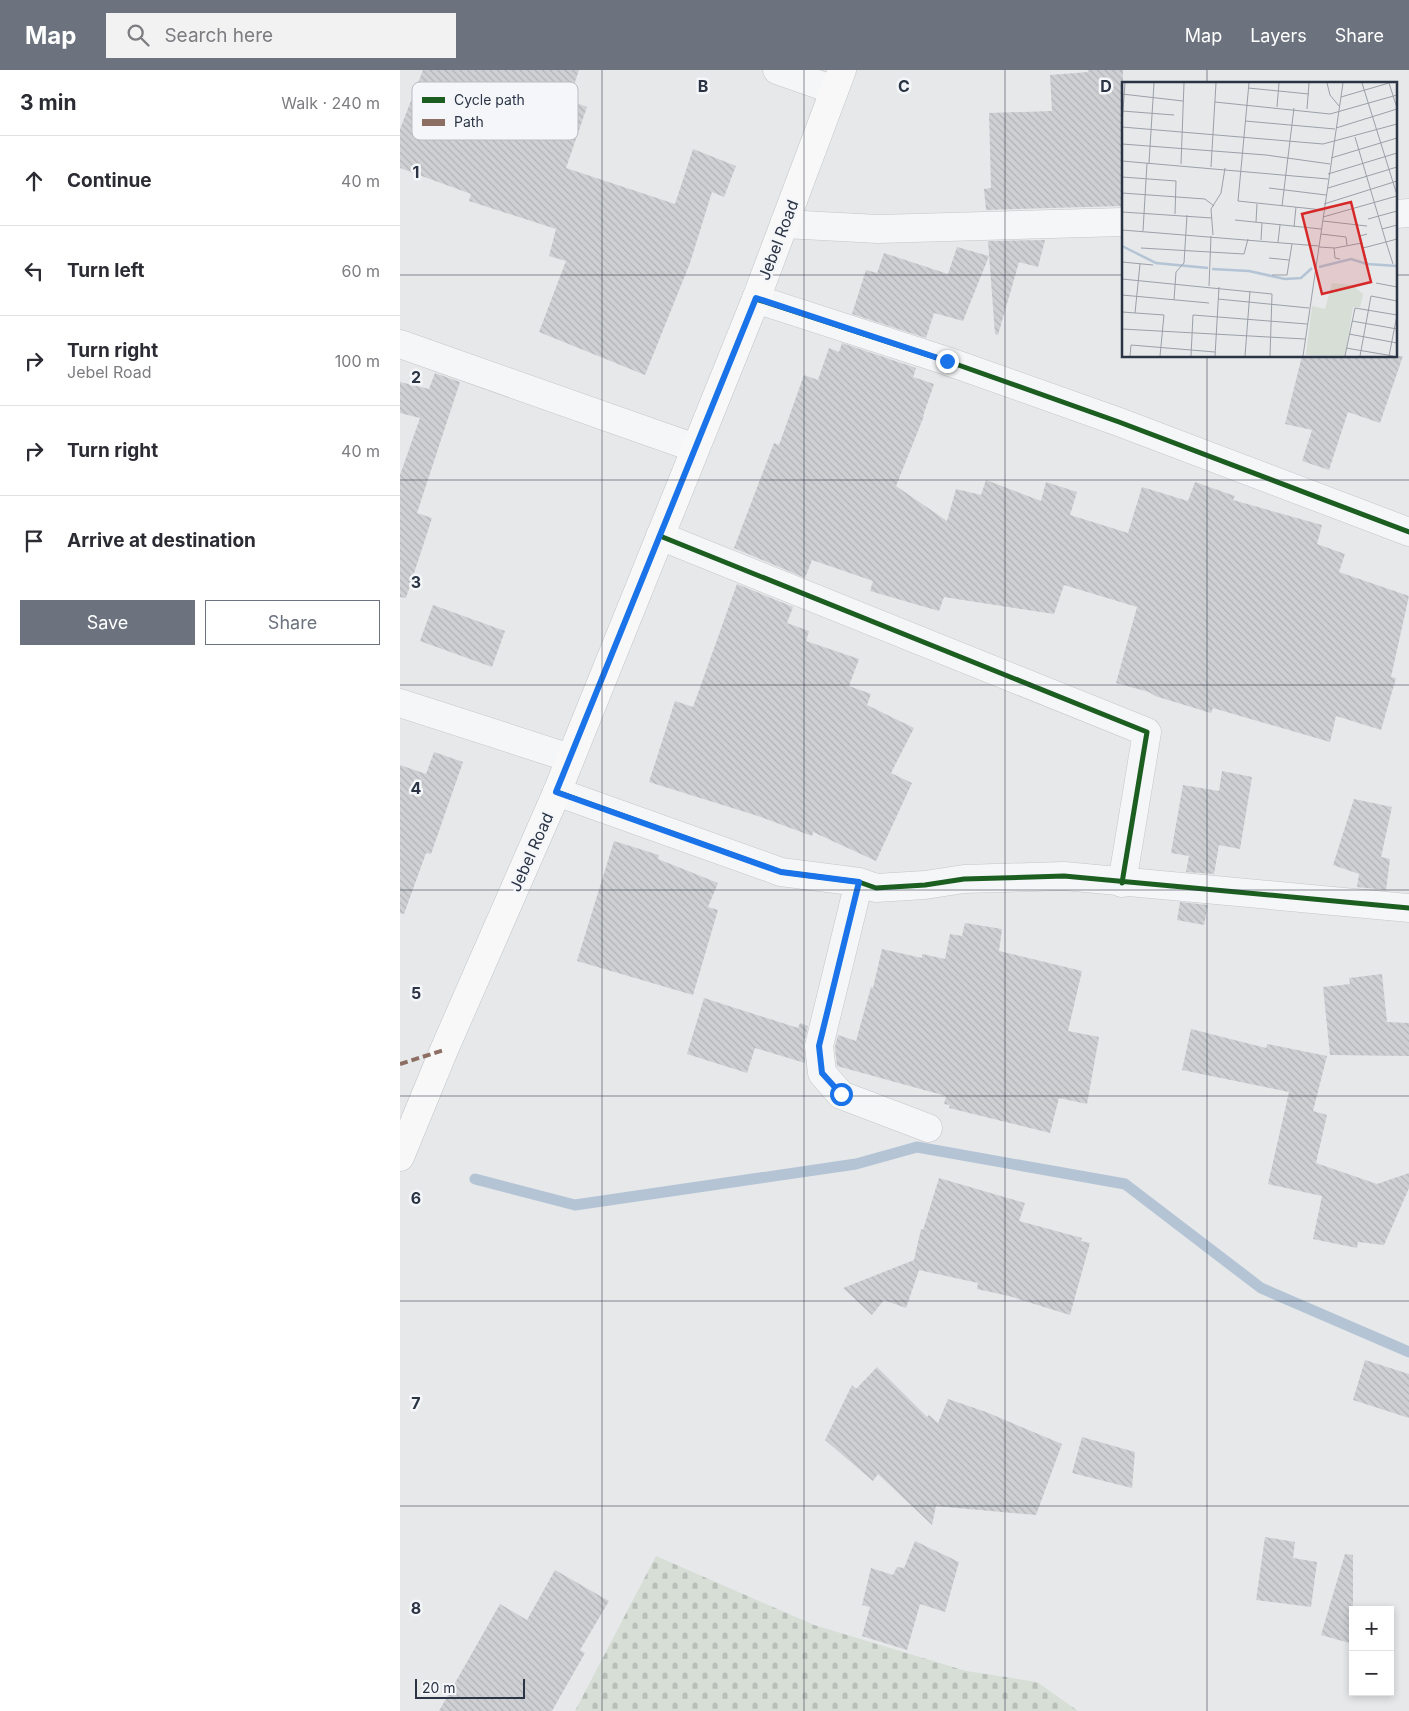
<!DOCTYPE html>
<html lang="en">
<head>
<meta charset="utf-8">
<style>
  :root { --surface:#fff; --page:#f2f2f3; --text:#2b2b33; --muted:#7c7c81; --line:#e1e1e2; --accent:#6c737f }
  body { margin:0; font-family:Inter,sans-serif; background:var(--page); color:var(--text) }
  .controls { position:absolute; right:15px; bottom:15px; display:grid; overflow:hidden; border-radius:0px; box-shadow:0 2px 8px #0003 }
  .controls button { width:45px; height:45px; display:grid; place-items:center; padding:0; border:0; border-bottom:1px solid var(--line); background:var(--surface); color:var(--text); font:25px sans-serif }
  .scale { position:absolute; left:15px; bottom:12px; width:110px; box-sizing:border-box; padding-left:5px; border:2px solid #2b3445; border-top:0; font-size:14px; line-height:18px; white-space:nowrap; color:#2b3445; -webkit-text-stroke:4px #f4f6f9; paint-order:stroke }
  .stop { position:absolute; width:15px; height:15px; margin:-11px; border:4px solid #1a73e8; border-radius:50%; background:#fff }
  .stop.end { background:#1a73e8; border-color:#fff; box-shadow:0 1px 5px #0008 }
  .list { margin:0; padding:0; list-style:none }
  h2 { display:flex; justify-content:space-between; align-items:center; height:65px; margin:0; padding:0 20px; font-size:21px }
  h2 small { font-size:16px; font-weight:400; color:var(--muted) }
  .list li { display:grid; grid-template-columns:32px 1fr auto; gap:15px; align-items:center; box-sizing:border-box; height:90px; padding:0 20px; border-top:1px solid var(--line) }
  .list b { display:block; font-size:19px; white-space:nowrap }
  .list p { margin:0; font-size:16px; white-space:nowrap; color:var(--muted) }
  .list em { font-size:16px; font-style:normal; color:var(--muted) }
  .actions { display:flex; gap:10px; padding:15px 20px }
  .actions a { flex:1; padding:11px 0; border:1px solid var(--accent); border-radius:0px; text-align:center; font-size:18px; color:var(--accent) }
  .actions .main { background:var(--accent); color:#fff }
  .icon { flex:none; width:28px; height:28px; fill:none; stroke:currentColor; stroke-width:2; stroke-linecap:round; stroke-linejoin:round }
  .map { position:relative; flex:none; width:1009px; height:1641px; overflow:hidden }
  header { display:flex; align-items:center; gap:30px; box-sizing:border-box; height:70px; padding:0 25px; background:var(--accent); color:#fff }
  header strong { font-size:24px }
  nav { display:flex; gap:28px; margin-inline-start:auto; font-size:18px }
  .search { width:350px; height:45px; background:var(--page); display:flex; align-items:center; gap:12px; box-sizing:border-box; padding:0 18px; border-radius:0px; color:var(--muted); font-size:19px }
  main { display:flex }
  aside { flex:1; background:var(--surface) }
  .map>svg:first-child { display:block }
</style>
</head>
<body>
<header>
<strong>Map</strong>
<div class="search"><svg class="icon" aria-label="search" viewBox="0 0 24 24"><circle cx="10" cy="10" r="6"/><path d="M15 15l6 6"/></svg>Search here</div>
<nav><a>Map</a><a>Layers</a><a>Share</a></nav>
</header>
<main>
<aside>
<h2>3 min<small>Walk · 240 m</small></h2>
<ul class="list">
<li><svg class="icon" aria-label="ahead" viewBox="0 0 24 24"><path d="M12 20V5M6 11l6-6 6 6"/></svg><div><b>Continue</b></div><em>40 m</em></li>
<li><svg class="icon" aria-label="left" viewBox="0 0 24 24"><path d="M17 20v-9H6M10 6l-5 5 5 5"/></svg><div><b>Turn left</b></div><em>60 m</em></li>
<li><svg class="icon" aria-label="right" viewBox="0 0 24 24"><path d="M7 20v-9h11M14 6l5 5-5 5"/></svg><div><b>Turn right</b><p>Jebel Road</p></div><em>100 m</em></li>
<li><svg class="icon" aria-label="right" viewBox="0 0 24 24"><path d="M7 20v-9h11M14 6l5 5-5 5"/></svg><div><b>Turn right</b></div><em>40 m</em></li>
<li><svg class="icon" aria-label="arrive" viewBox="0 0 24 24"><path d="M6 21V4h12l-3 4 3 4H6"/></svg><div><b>Arrive at destination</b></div></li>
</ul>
<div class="actions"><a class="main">Save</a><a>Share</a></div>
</aside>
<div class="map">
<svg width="1009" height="1641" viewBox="0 0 1009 1641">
  <defs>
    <pattern id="cemetery-stones" width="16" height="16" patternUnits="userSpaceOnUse" patternTransform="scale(1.25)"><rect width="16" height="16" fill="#d6ded6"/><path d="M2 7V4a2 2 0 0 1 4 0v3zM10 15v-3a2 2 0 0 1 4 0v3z" fill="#b8bfb9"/></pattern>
    <pattern id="building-back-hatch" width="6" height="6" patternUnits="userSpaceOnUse" patternTransform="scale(1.25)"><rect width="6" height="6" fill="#ced0d3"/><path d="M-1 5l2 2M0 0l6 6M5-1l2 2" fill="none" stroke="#b1b3b6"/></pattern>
  </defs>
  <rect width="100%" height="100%" fill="#e6e8ea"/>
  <!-- cemetery -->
  <path fill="url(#cemetery-stones)" d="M256,1486L414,1555L566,1601L637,1612L678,1641H175Z"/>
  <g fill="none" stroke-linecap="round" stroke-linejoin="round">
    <!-- stream -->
    <path stroke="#b4c4d5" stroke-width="11" d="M75,1109L175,1135L456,1094L517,1077L725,1114L861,1218L1009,1282"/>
  </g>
  <!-- building -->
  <path fill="url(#building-back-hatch)" d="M23,0H179L169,30L187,37L166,98L275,134L293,79L336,96L324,127L312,122L290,193L245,305L139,262L166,191L149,186L156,159L69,131L71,124L0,98V59Z
    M688,0H723V136L586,140L584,119L591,118L589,43L652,41L650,5L688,2Z
    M645,170L638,197L619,192L598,265L595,264L588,171Z
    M557,177L589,186L563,251L534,243L526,268L452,244L466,200L477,203L484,183L548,204Z
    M442,273L516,298L513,307L534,314L523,346H524L496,416L547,451L556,419L581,425L586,410L641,431L646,412L677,422L670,445L728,463L742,417L788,431L795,412L835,426L833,430L922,455L917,474L945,484L939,502L1009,526L991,607L996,608L981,660L936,646L930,672L813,638L811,643L755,626L749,622L716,613L737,537L664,515L654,544L544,527L539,541L470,521L473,511L412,490L405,508L334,478L374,373L379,375L404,305L418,310L429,278L439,282Z
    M902,286H1003L980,353L948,342L929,400L902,391L912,360L885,354Z
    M35,303L60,312L17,443L32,448L6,528L0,527V405L20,348L0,343V312L29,319Z
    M337,514L393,537L387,553L409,561L406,571L459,589L449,616L471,624L467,635L514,658L491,703L512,713L476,791L413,762L412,766L358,746L249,712L275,631L293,637Z
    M33,535L105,561L92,597L20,571Z
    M34,682L63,692L31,784L26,783L4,844L0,843V695L26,704Z
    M822,701L852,707L840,779L819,775L814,804L786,802L789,786L771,783L783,715L819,721Z
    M954,729L992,737L981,787L990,789L986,820L957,817L959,804L933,795Z
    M214,771L259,785L258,789L318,813L308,837L318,840L293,925L177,891Z
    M780,832L808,835L804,855L777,850Z
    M565,853L602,859L599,881L682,901L668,961L699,967L687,1034L659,1028L650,1063L549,1038L550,1035L544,1034L546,1026L437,996L435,977L438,965L456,971L471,917L473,918L482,879L522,888V884L545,889L550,864L562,866Z
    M982,904L987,952L1009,953V986L930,985L923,917L950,914L949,908Z
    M304,928L398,958L400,953L408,956L404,973L405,993L355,978L347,1003L287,984Z
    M791,959L866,978L867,974L927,986L913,1041L927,1045L916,1093L977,1114L1009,1103V1118L984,1175L958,1172L957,1178L913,1169L922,1126L868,1114L889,1022L782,1000Z
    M539,1108L625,1133L619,1151L682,1168L681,1171L690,1173L670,1245L609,1226L577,1219L578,1213L519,1200L506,1238L484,1230L472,1245L443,1218L514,1190L521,1159L523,1160Z
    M965,1290L1009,1304V1348L953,1330Z
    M477,1297L527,1347L529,1345L538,1353L548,1329L586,1342L662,1374L636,1445L536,1436L532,1455L478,1404L473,1411L425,1370L452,1315L456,1319Z
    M682,1367L735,1382L732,1418L672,1403Z
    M865,1467L895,1472L893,1488L917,1492L911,1537L856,1530Z
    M515,1471L559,1492L545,1542L520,1534L507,1580L462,1566L470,1537L462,1535L471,1498L493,1505L497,1497L504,1498Z
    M945,1484L953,1485V1574L921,1565Z
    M155,1500L209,1531L180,1580L185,1583L152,1641H39L100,1534L127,1550Z"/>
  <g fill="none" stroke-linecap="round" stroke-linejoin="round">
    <defs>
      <path id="minor" d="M377,0L434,20
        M995,144L1009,143
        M384,154L478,159L723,152
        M356,229L547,291L719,352L1009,462
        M0,274L295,378
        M260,466L747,662L722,813
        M0,633L170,688
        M157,722L381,802L459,812L476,818L525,815L564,809L664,806L1009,838
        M459,812L419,976L422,1003L441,1025L528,1058"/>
      <path id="major" d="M0,1087L44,980L157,722L356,229L442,0"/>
    </defs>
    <!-- minor casing -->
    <use href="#minor" stroke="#c4c6c8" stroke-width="29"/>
    <!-- major casing -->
    <use href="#major" stroke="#c2c5c8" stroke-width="29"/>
    <!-- minor -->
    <use href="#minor" stroke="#f5f6f7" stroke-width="28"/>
    <!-- major -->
    <use href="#major" stroke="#f8f8f8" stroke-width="28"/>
    <!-- quiet -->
    <path stroke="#8d6e63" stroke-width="4" stroke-dasharray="8 4" stroke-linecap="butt" d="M0,994L44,980"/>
    <defs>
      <path id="cycleway" d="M356,229L547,291L719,352L1009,462
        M260,466L747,662L722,813
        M157,722L381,802L459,812L476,818L525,815L564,809L664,806L1009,838"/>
    </defs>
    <!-- cycleway casing -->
    <use href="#cycleway" stroke="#f4f6f9" stroke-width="8"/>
    <!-- cycleway -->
    <use href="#cycleway" stroke="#1b5e20" stroke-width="5"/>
  </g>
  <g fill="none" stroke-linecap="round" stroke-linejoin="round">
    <!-- route -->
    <path stroke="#1a73e8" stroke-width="6" d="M441,1024L422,1003L419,976L459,812L381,802L156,722L356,228L547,291"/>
  </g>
  <!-- grid -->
  <path fill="none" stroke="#2b3445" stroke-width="1" stroke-opacity="0.55" d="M202,0V1641M404,0V1641M605,0V1641M807,0V14M0,205H723M995,205H1009M807,286V1641M0,410H1009M0,615H1009M0,820H1009M0,1026H1009M0,1231H1009M0,1436H1009"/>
  <g text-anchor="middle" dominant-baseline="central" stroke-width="5" stroke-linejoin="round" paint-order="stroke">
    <!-- street labels -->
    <g font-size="16" fill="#2b3445" stroke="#f4f6f9">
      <text transform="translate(378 170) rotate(-69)">Jebel Road</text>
      <text transform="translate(131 782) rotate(-66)">Jebel Road</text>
    </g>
  </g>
  <!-- overview -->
  <g transform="translate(722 12)">
    <rect width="275" height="275" fill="#e6e8ea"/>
    <path d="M210,201L230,203L241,212L238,225H231L223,274L184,273L190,224L203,227Z" fill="#d6ded6"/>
    <path fill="none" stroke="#b4c4d5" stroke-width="2.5" d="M0,164L34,181L86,186M197,185L229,177L245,182L275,184M90,187L127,189L163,197L179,196L190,186"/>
    <path fill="none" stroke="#9ba0a8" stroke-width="1" d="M127,1L116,119L201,128M205,1L208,13L217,24M240,1L275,113M267,1L275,26M126,6L187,12M0,12L61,19M219,15L267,1M93,20L208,32L275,13M155,25L157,1M185,27L187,1M0,29L52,33M123,39L213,47M0,42L3,1M0,45L201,62L275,42M214,46L275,27M233,55L264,160L275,157M0,62L144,73L208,82M209,76L275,56M0,79L206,97M27,81L32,1M59,82L62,1M89,85L94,1M206,92L275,71M0,95L54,99L53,132M147,106L204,113M206,106L275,85M0,111L83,117L92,124M202,122L275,99M160,124L172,26M0,130L90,136M201,135L275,114M246,137L275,129M113,138L199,147M201,139L245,144M134,140L135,122M172,145L174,125M260,147L275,143M0,148L197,164M21,149L25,81M199,152L224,155L225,163M245,152L238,154L245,181M91,153L89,127L99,111L103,86M139,158L140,141M156,160L158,143M197,165L213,166L240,161M19,166L122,172L126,157M212,166L213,176L218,177M241,166L264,160L271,182M147,176L167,178M0,180L31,183M150,193H165L170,162M0,197L150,212L148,274M254,201L275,205M87,204L89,154M0,213L87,221M96,217L187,226M52,218L54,190L62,181L65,133M0,230L42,233L38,274M13,231L18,182M230,239L275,247M0,247L183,257M227,252L275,261M224,266L271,274M8,274L9,263L93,270M69,274L71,233L185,242M93,274L97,205M123,274L128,209M181,274L221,1M223,274L233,226L275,233M238,274L249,214L275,219M267,274L275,233"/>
    <path fill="#d62828" fill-opacity="0.15" stroke="#d62828" stroke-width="2.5" d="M229,120L249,200L200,212L180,132Z"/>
    <rect width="275" height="275" fill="none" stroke="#2b3445" stroke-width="2.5"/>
  </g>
  <!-- legend -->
  <rect x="12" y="12" width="166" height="58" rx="8" fill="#f4f6f9" stroke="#b8bcc3" stroke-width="1"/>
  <rect x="22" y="27" width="23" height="6" fill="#1b5e20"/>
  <rect x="22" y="49" width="23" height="7" fill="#8d6e63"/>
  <g font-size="14" fill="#2b3445">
    <text x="54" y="35">Cycle path</text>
    <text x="54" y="57">Path</text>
  </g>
  <g font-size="16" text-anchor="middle" font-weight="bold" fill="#2b3445" stroke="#f4f6f9" stroke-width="5" stroke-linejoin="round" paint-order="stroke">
    <text x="303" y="22">B</text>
    <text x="504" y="22">C</text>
    <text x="706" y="22">D</text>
    <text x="16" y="108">1</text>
    <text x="16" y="313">2</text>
    <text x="16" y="518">3</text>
    <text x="16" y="724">4</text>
    <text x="16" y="929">5</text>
    <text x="16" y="1134">6</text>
    <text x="16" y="1339">7</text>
    <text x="16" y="1544">8</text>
  </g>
</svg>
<div class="controls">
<button>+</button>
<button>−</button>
</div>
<div class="scale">20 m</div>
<div class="stop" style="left:441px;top:1024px"></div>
<div class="stop end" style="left:547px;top:291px"></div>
</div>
</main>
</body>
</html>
